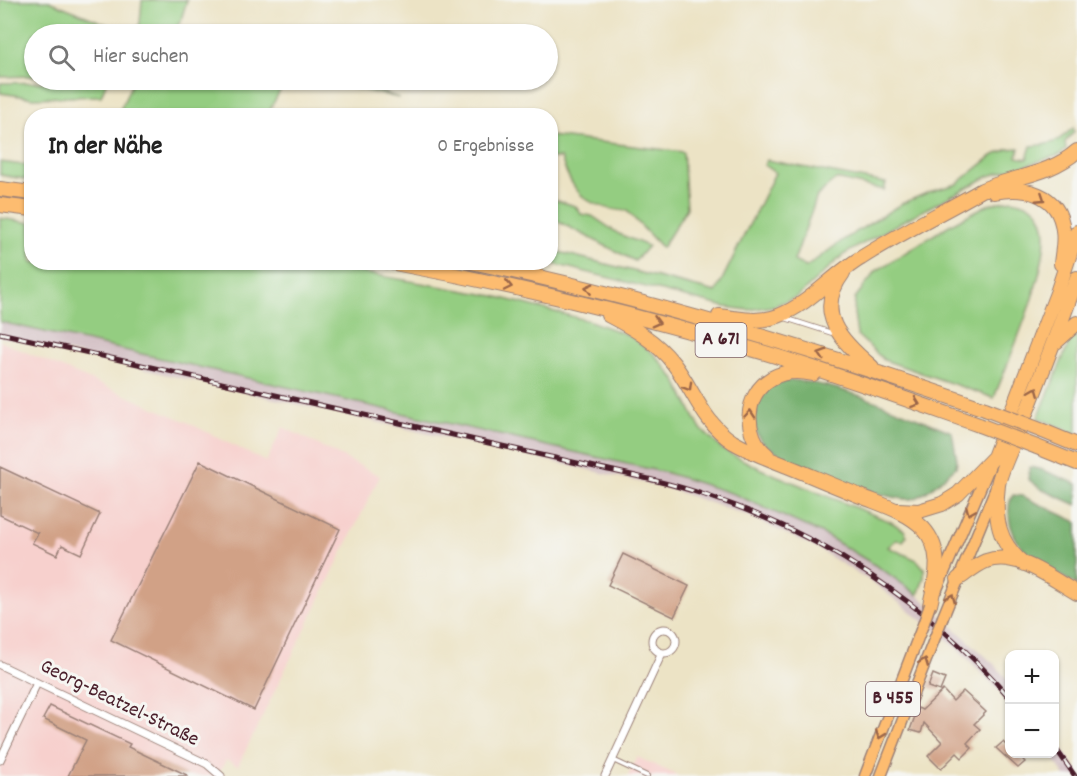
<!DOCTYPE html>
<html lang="de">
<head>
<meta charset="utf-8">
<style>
  :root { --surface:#fff; --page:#f6f6f6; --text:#222; --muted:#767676; --line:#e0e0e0 }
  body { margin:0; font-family:Dekko,sans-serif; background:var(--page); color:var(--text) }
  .controls { position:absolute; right:18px; bottom:18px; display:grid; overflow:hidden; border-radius:12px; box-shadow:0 2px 4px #0004 }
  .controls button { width:54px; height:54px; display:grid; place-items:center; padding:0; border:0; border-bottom:2px solid var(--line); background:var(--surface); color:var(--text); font:30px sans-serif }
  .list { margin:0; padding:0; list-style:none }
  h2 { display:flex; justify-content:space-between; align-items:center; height:78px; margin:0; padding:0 24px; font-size:26px }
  h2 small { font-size:20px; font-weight:400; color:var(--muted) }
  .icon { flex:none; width:33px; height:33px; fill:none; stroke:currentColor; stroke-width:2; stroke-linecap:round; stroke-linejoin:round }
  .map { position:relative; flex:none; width:1077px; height:776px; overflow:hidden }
  .search { position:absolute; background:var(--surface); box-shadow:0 2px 4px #0004; left:24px; top:24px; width:534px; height:66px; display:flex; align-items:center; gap:15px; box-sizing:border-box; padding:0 21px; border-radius:33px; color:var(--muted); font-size:22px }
  .panel { position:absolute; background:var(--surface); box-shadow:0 2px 4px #0004; left:24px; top:108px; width:534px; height:162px; border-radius:24px }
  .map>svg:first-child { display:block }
</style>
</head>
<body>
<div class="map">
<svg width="1077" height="776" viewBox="0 0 1077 776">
  <rect width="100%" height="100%" fill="#f6f6f2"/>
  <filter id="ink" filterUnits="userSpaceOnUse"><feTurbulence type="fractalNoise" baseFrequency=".0167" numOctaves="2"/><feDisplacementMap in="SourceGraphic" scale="12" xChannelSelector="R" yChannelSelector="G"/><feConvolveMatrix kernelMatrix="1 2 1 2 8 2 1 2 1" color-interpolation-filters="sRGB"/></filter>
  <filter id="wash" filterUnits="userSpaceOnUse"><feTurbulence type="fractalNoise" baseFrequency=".008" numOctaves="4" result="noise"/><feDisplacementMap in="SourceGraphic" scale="24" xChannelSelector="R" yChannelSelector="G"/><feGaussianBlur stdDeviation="1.35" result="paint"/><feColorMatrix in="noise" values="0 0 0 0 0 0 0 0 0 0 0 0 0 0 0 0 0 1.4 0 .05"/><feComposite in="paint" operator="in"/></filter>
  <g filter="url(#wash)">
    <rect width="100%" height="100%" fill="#ece3c5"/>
    <!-- built -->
    <path fill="#f7d0cd" d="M0,341L185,421L266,462L283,427L380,476L238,766L226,760L217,776H0Z
      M637,757L679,776H628Z"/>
    <!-- industrial -->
    <path fill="#d2bec3" d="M0,322L640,466L734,494L825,535L883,570L918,595L996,666L1009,682V701L954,645L875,584L818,549L751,517L673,490L594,471L0,337Z
      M1055,738L1077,771V776H1065L1050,754H1054Z"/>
    <!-- green -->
    <path fill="#94cd81" stroke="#6f7656" stroke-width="1.5" d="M0,0H47L130,34H34V76L0,77Z
      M142,0H187L181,20L173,34H135L140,23Z
      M198,80L281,89L267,115H118L132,83Z
      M302,80H347L399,98L331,83Z
      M107,81L101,96L34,98L0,93V83Z
      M1073,128L1074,132L1065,142L1066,150L1059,155L989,176L901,222L843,255L797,297L773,306L749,310L725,307L550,263L551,250L716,292L775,173L764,165L767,160L886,183L884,190L836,179L817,196L794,261L806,267L843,240L901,204L929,192L957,184L992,156L1008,149L1019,148L1017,157L1027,159L1031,146C1054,144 1056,143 1073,128Z
      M550,136L683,152L687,208L662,248L627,211C588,208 573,195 561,158H551Z
      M0,162L31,166V180L0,175Z
      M551,187L555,200L575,206L581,214L592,216L619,234L648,246L635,261L551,218Z
      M1012,200C1027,203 1038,206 1043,222C1055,258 1008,361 994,398L884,360L857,335L854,313L855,298L876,271L951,224L989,204Z
      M0,218L31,223L32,262L309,263L494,296L590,321L628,335L654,354L675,379L700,428L723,450L763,470L891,522L904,530L907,536L903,541L896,540L888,547L917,560L924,568V578L918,595L883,570L825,535L734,494L667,473L0,322Z
      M1077,332V434L1038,418L1069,343Z"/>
    <!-- forest -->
    <path fill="#77b06f" stroke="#60684d" stroke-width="1.5" d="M793,380C848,386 901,412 952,432L957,460L956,467C946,475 925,497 912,499C887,502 772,459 759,438C754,430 751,407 758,399C767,386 777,382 793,380Z
      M1030,467L1043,470L1077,484V505L1041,489L1028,479Z
      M1013,495L1022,496L1077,522V585C1047,568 1010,552 1009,513C1009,505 1009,501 1013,495Z"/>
    <g id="blocks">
      <!-- building -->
      <path fill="#d1a186" d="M200,461L340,529L254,710L111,640Z
        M0,467L100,514L81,554L62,545L57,555L32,543L38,533L0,515Z
        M623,554L689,586L674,617L608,585Z
        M933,674L945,679L940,691L928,687Z
        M943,690L953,701L963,691L986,712L974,724L980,729L967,743L972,748L962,758L957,753L941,769L928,756L942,742L924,723L921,733L910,730L918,708L922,710Z
        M50,706L130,744L128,747L189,776H68L86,740L43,719Z
        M1003,742L1010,749V753H1017L1025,762L1018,768L996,748Z"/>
    </g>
  </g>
  <g filter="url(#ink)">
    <use href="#blocks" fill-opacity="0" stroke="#9b8178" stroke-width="1.5"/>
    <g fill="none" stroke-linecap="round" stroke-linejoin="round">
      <defs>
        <path id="lane" d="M785,318L835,334
          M613,760L647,776"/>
        <path id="street" d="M652 641a12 12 0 1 1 24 0a12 12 0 1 1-24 0Z
          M0,665L207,764L221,776
          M0,760L37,683
          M605,776L662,653"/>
        <path id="primary" d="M937,589L991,463
          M943,617L995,490
          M865,776L924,622
          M881,776L937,632"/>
        <path id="highway" d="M0,189L32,193
          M994,192C1025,186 1059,193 1063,230C1065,241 1062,253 1061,264
          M0,205L32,209
          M389,262C513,285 635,314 755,350C831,372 905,399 979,425
          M471,262C646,298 816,350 985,409
          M843,273C813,313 841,341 872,367
          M608,315C633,328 656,341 673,363C694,390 703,423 733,442C750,452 769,459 787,466C812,476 837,487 863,497C883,505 907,512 923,528C944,551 936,578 930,605
          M719,316C739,319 759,323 778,316C810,304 832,275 861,258C900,233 942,213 982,190C1014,176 1050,175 1077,151
          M1056,342L1077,323
          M1043,431L1077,445
          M1037,447L1077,463
          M767,455C743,435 743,395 772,378C784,371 800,371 813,374
          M898,510L919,511L942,504L958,494L994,457L1057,293L1077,232
          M1024,564C998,543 994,518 998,485C1000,470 1017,437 1023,421C1042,373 1060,326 1077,278
          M958,579C967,573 976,565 986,561C1017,550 1052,579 1077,593"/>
      </defs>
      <!-- lane casing -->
      <use href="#lane" stroke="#9b8178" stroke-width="6"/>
      <!-- street casing -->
      <use href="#street" stroke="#9b8178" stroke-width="9"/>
      <!-- primary casing -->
      <use href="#primary" stroke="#9b8178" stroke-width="13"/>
      <!-- highway casing -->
      <use href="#highway" stroke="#9b8178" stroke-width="16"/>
      <!-- lane -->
      <use href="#lane" stroke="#fff" stroke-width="4"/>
      <!-- street -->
      <use href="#street" stroke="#fff" stroke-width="7"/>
      <!-- primary -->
      <use href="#primary" stroke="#fdbc6f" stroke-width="10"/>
      <!-- highway -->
      <use href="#highway" stroke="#fdbc6f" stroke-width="14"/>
      <defs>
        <path id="rail" d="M0,333L595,467C631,475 667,482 702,494C820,532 928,603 1010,698
          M1054,746L1075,776"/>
      </defs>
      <!-- rail casing -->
      <use href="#rail" stroke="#4a1f2b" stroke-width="5"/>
      <!-- rail -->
      <use href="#rail" stroke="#f6f6f2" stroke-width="3" stroke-dasharray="9" stroke-linecap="butt"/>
      <defs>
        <path id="primary-bridge" d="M924,622L930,605
          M937,632L943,617"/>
        <path id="highway-bridge" d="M985,409L1043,431
          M979,425L1037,447"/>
      </defs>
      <!-- primary-bridge casing -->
      <use href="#primary-bridge" stroke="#9b8178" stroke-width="13" stroke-linecap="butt"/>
      <!-- highway-bridge casing -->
      <use href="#highway-bridge" stroke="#9b8178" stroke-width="16" stroke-linecap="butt"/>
      <!-- primary-bridge -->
      <use href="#primary-bridge" stroke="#fdbc6f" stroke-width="10"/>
      <!-- highway-bridge -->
      <use href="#highway-bridge" stroke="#fdbc6f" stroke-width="14"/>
    </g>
    <!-- one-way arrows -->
    <defs><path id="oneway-chevron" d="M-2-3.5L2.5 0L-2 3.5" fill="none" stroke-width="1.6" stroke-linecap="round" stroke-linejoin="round" transform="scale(1.5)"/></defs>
    <g stroke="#9b664a">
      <use href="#oneway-chevron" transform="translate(1041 198) rotate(33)"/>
      <use href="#oneway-chevron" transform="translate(508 286) rotate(12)"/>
      <use href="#oneway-chevron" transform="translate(589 288) rotate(-166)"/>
      <use href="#oneway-chevron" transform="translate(656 322) rotate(15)"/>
      <use href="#oneway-chevron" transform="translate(822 354) rotate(-163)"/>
      <use href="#oneway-chevron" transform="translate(688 387) rotate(60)"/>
      <use href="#oneway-chevron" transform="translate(1035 391) rotate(-68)"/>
      <use href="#oneway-chevron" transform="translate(916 403) rotate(20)"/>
      <use href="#oneway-chevron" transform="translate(750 414) rotate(-85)"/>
      <use href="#oneway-chevron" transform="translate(970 511) rotate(113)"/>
      <use href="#oneway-chevron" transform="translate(951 598) rotate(-68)"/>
      <use href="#oneway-chevron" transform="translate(924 662) rotate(-69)"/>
      <use href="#oneway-chevron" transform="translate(880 735) rotate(110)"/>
    </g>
  </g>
  <g text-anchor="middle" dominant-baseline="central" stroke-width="6" stroke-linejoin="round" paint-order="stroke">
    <!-- shield labels -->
    <g fill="#f6f6f2" stroke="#7e6067" stroke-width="1.5">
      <rect x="695.5" y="323" width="51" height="34" rx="4.5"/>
      <rect x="866" y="682" width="54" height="34" rx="4.5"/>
    </g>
    <g font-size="20" font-weight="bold" fill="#4a1f2b">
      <text x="721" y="340">A 671</text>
      <text x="893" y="699">B 455</text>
    </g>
    <!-- street labels -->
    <g font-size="21" fill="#4a1f2b" stroke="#f6f6f2">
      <text transform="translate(119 704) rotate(26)">Georg-Beatzel-Straße</text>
    </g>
  </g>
</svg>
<div class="controls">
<button>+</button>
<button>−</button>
</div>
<div class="search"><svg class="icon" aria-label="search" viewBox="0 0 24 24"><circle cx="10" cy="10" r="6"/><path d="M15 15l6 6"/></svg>Hier suchen</div>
<section class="panel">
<h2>In der Nähe<small>0 Ergebnisse</small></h2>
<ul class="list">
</ul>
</section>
</div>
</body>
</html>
